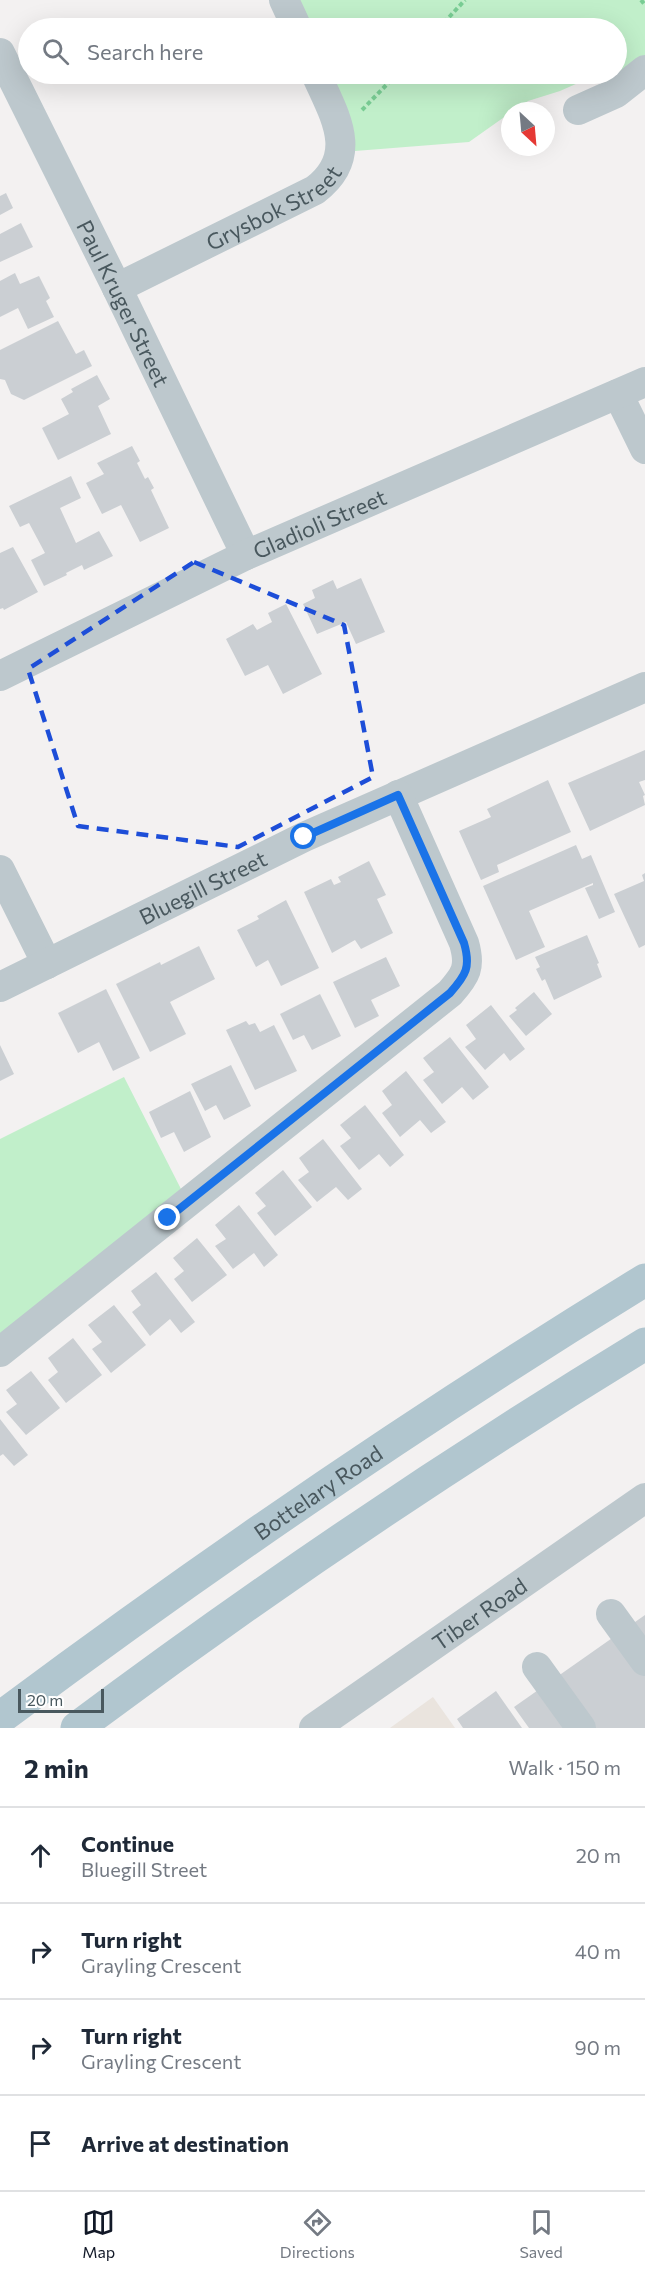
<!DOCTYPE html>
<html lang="en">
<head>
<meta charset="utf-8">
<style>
  :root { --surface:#fff; --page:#f2f2f3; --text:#1f2937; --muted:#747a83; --line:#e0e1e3; --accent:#111827 }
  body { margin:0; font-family:Commissioner,sans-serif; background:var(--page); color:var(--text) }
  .compass { position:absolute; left:501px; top:102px; width:54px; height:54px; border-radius:50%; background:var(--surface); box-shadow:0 6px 24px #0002; rotate:154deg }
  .scale { position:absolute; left:18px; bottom:15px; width:86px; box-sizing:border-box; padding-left:6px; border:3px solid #49585e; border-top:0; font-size:16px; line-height:21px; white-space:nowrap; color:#49585e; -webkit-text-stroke:4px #fff; paint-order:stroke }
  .stop { position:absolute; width:18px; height:18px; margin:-14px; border:4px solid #1a73e8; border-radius:50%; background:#fff }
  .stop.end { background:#1a73e8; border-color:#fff; box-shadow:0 2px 6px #0008 }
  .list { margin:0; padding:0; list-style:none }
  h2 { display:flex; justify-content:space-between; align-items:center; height:78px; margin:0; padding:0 24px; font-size:26px }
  h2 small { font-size:20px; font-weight:400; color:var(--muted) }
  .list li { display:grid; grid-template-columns:39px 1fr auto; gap:18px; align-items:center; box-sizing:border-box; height:96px; padding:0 24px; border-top:2px solid var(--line) }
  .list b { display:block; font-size:22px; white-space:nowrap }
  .list p { margin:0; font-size:20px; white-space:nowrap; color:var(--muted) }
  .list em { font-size:20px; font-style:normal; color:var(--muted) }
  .icon { flex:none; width:33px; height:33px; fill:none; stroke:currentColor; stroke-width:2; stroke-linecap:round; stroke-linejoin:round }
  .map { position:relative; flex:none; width:645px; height:1728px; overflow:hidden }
  .search { position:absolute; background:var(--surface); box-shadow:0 6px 24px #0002; left:18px; right:18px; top:18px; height:66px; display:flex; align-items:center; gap:15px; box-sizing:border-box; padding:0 21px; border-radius:33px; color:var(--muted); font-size:22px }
  .sheet { height:462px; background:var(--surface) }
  nav { display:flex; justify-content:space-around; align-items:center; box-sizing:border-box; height:84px; border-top:2px solid var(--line); background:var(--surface); font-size:16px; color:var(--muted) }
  nav a { display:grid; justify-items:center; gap:3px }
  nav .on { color:var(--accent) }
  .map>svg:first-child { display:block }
</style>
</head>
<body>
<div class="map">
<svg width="645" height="1728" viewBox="0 0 645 1728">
  <rect width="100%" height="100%" fill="#f3f1f1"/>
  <!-- commercial -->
  <path fill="#eae4de" d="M433,1697L455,1728H390Z"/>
  <!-- green -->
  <path fill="#c1efca" d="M296,0H645V56L623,74L578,83L560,91L528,101L513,111H510V113L469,142L355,151L329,74H616V28H309Z
    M124,1077L181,1189L0,1335V1139Z"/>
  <!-- building -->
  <path fill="#cbcfd3" d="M6,193L13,208L0,215V196Z
    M21,223L33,247L0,262V234Z
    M15,273L20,284L39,276L50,298L46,301L54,317L28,329L18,308L0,317V281Z
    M58,321L76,354L84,350L92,366L24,400L11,394L5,380L0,379V350Z
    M97,375L110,399L98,406L111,434L58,460L42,428L69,414L61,399L73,392L71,389Z
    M132,446L140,461L137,463L145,479L148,477L154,488L151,490L169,528L140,542L121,505L102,514L86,483L104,474L97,463Z
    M71,476L81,498L60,508L76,543L99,531L113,556L84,570L82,565L66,573L67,575L44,586L31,560L45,553L29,523L20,527L9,506Z
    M13,547L38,592L4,610L3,608L0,609V553Z
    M361,578L385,632L356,644L346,622L317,634L303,604L315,598L312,590L333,580L337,589Z
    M286,604L322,674L283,694L268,665L245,676L226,639L253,624L257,630L272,622L268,613Z
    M645,750V780L639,782L645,795L643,796L645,805L590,831L568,783Z
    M548,780L571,832L497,865L499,872L481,880L459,831L491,817L487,809Z
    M576,845L582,859L591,855L615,912L599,919L585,888L593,885V883L529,911L545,947L516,960L483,886Z
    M369,861L386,895L377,899L393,933L361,949L355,940L332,953L304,892L331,879L334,885L341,882L338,877Z
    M645,873V945L639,948L614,894L644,881L642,875Z
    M286,900L319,968L281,986L268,960L256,967L237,930L259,919L257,916Z
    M587,935L599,963L597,964L602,977L554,1000L545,979L542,981L536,969L540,967L535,957Z
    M199,946L215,979L170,1002L186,1034L150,1052L116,984L160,962L161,965Z
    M386,957L400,986L371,1000L379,1016L355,1028L333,982Z
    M106,989L140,1058L113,1071L99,1042L78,1053L58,1013Z
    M534,992L552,1014L526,1036L509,1016L517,1010L515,1008Z
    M320,994L341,1036L312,1050L304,1035L293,1040L280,1014Z
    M491,1005L525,1049L510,1061L504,1053L485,1070L465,1047L476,1039L466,1025Z
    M246,1021L249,1025L255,1023L260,1032L274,1025L297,1071L255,1090L226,1030Z
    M450,1037L489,1087L473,1100L462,1087L442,1104L423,1080L434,1072L423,1058Z
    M0,1045L14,1074L0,1081Z
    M231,1065L251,1106L224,1120L216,1105L205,1111L191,1084Z
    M406,1071L446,1122L431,1133L420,1120L400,1137L382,1113L392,1105L382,1091Z
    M190,1091L211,1137L184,1152L174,1132L161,1138L149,1112Z
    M365,1105L404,1155L390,1167L379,1154L359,1170L340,1146L351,1138L340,1125Z
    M323,1139L362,1189L348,1200L336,1187L317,1202L298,1180L309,1172L299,1158Z
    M283,1170L312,1207L275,1236L257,1213L266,1206L255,1193Z
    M239,1205L278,1255L264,1267L254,1253L233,1269L215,1246L226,1239L215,1225Z
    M197,1238L227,1275L192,1302L174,1279L184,1271L173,1258Z
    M156,1272L195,1322L181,1333L170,1319L150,1336L132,1312L141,1305L131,1291Z
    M114,1305L146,1345L111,1373L92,1349L102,1342L88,1325Z
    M73,1338L102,1375L66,1403L48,1380L58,1372L48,1358Z
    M31,1371L60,1408L26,1435L6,1412L17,1404L6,1390Z
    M0,1419L28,1455L14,1466L3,1454L0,1456Z
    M645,1615V1728H529L514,1707Z
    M496,1691L522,1728H463L457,1719Z"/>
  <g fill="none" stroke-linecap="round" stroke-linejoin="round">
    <!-- path -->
    <path stroke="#79cd94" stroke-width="4" stroke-dasharray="4.5 3" stroke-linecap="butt" d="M641,0L645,5
      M439,28L465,0
      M362,110L397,74"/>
    <!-- minor -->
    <g stroke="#bdc8cd" stroke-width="30">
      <path d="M284,0L297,28"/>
      <path id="s1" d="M0,53L117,288L246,555"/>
      <path d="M578,110L616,93L645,70"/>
      <path id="s2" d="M117,288L315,190C361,155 334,115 316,74"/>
      <path d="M618,394L645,449"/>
      <path id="s3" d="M0,676L246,555L645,382"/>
      <path d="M0,870L47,964"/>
      <path id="s4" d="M0,987L304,837L645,687"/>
      <path d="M0,1352L450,993C466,975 471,967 464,943L398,795"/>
      <path d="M611,1614L645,1661"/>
      <path d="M537,1667L581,1728"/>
      <path id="s5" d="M314,1728L645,1498"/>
    </g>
    <!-- major -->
    <g stroke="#b1c6cf" stroke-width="33">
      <path id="s6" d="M0,1718C208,1563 423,1416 645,1280"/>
      <path d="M77,1728C260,1591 450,1463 645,1344"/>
    </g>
  </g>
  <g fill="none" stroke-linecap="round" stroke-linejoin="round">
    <!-- route -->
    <path stroke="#1a73e8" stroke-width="8" d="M168,1218L450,993C466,975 471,967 464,943L398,795L304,837"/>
  </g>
  <!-- marked area -->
  <path fill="none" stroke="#1d4ed8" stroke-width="4.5" stroke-dasharray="12 8" stroke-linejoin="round" d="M194,562L344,625L373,777L238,847L78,826L28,669Z"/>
  <g text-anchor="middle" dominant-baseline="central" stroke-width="4.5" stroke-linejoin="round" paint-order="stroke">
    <!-- street labels -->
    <g font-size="22" fill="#49585e" stroke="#fff">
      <text stroke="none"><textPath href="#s2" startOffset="176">Grysbok Street</textPath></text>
      <text stroke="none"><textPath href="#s1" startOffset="279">Paul Kruger Street</textPath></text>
      <text stroke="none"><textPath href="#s3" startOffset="354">Gladioli Street</textPath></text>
      <text stroke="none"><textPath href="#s4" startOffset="226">Bluegill Street</textPath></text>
      <text stroke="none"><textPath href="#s6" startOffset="390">Bottelary Road</textPath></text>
      <text stroke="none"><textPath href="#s5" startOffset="201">Tiber Road</textPath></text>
    </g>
  </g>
</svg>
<svg class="compass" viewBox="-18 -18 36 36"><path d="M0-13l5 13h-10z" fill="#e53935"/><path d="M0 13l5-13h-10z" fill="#747a83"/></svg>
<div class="scale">20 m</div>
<div class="stop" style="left:304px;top:837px"></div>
<div class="stop end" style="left:168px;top:1218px"></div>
<div class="search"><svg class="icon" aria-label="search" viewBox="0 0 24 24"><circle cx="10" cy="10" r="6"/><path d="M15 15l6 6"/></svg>Search here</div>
</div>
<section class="sheet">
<h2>2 min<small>Walk · 150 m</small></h2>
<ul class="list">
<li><svg class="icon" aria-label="ahead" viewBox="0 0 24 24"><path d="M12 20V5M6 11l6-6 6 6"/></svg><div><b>Continue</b><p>Bluegill Street</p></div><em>20 m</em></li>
<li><svg class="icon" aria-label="right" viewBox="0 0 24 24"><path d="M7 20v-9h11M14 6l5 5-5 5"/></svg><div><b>Turn right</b><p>Grayling Crescent</p></div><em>40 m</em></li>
<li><svg class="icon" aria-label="right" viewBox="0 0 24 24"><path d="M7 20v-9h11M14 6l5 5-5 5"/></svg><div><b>Turn right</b><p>Grayling Crescent</p></div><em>90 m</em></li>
<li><svg class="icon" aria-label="arrive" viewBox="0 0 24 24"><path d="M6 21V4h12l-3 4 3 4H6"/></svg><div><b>Arrive at destination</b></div></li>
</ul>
</section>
<nav>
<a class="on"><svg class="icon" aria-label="map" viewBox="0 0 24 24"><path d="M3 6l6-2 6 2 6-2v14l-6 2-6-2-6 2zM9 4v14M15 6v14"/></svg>Map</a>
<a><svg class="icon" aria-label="directions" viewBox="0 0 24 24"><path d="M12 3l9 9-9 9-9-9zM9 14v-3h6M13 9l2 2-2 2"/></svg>Directions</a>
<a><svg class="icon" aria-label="saved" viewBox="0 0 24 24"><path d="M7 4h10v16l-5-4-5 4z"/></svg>Saved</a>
</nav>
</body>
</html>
